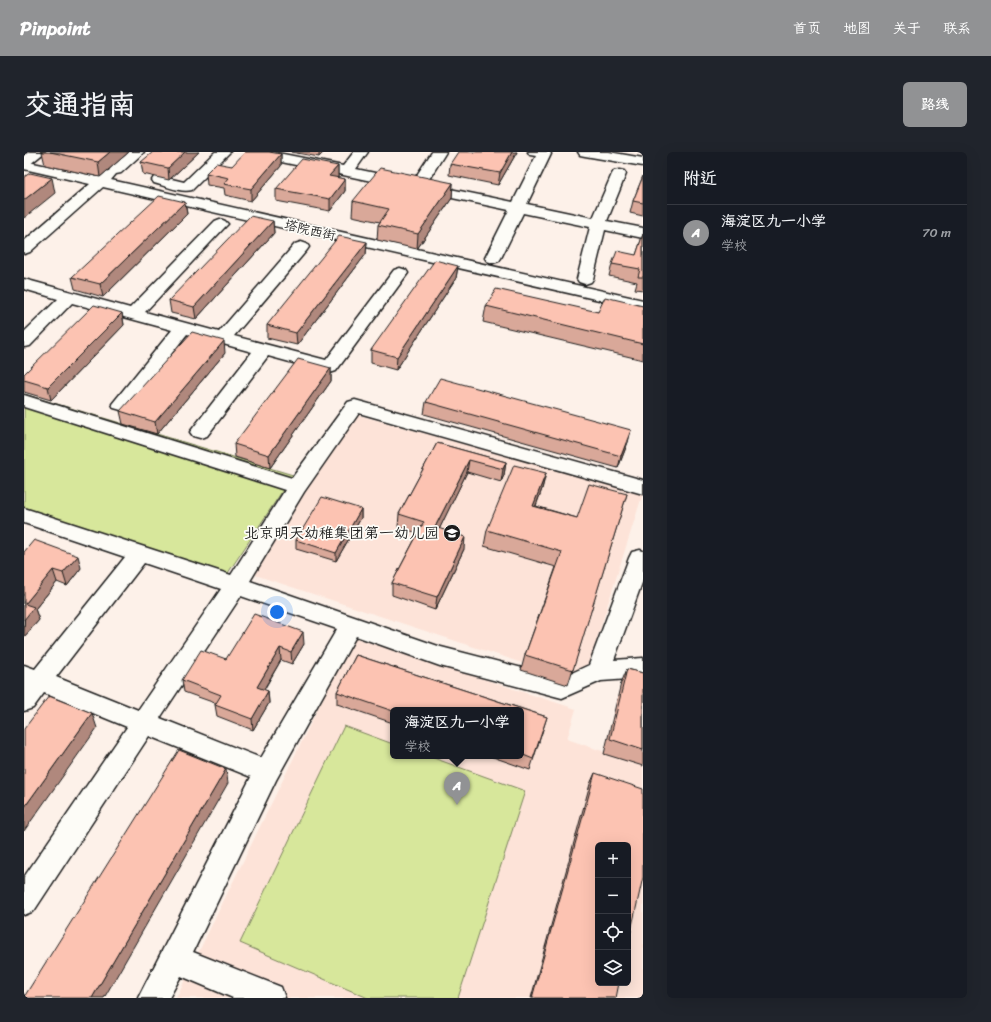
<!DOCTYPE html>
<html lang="zh">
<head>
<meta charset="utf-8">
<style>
  :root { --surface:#171b24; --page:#20242c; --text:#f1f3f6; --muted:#9ea1a6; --line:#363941; --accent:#919294 }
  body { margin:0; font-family:Sriracha,"LXGW WenKai TC",sans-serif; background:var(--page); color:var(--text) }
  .controls { position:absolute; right:12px; bottom:12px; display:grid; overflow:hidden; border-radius:6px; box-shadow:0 4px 16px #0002 }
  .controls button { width:36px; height:36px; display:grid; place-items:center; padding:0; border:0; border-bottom:1px solid var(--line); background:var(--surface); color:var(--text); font:20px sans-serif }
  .you { position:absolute; left:253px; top:460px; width:14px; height:14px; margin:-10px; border:3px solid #fff; border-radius:50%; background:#1a73e8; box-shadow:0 0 0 6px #1a73e833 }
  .badge { display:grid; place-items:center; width:26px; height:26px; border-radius:50%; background:var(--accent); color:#fff; font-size:13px; font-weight:700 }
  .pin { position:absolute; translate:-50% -33px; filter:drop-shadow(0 1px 2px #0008) }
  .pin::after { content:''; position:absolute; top:21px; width:14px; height:12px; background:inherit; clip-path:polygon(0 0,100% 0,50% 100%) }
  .popup { position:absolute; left:366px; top:555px; width:134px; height:52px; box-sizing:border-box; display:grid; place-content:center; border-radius:6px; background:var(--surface); filter:drop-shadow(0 1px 3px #0005); font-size:13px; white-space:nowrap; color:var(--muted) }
  .popup b { font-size:15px; color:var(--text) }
  .popup::after { content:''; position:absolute; left:50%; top:100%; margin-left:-8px; border:8px solid transparent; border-top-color:var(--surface) }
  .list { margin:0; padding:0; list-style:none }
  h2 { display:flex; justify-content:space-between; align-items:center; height:52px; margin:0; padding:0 16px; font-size:17px }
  h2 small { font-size:13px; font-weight:400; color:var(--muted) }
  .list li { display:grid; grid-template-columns:26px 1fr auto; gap:12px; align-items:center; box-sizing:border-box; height:56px; padding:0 16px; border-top:1px solid var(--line) }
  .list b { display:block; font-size:15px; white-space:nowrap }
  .list p { margin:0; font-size:13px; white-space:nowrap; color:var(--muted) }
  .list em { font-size:13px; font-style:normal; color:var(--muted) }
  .icon { flex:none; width:22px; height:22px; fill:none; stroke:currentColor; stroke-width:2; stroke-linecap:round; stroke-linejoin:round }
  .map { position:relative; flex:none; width:619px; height:846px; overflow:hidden; border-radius:6px }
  header { display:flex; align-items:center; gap:24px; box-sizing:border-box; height:56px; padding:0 20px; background:var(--accent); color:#fff }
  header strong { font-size:19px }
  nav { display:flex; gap:22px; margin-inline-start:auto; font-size:14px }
  .intro { display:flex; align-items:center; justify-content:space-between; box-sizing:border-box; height:96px; padding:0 24px }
  h1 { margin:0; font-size:28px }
  .button { padding:10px 18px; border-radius:6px; background:var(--accent); color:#fff; font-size:14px; font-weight:700 }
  main { display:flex; gap:24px; padding:0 24px }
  aside { flex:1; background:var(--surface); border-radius:6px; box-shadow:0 4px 16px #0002 }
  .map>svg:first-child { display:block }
</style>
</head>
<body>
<header>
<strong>Pinpoint</strong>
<nav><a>首页</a><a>地图</a><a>关于</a><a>联系</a></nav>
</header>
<div class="intro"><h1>交通指南</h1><a class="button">路线</a></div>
<main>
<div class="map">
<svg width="619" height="846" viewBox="0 0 619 846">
  <rect width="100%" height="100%" fill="#fdf1e9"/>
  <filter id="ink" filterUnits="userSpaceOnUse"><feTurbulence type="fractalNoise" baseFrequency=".025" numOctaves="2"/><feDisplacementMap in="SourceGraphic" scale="8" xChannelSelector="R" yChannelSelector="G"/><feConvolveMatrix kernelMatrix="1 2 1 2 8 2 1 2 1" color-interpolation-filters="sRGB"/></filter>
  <g filter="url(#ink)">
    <!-- built -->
    <path fill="#fde3d8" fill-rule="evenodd" d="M327,261L619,341L559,531L225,421Z
      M329,485L552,557L543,587L619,613V846H152ZM369,558H497V604H369ZM574,693H604V831H574Z"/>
    <!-- green -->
    <path fill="#d7e79b" stroke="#7a825c" d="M0,242L269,323L198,430L0,362Z
      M320,574L369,592V604H404L501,639L434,846H344L216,791Z"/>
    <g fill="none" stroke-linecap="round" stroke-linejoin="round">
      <defs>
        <path id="street" d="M105,0H120L97,21L92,22L87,28L619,148V158L79,35L6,100L0,102V89L66,32L0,17V9L74,25L80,20L85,19L87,15Z
          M191,0H206L168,38C157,41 141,34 130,31L128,28L130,25L135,24L160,30Z
          M222,0H249L319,14L330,0H344L332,17L389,29L408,0H422L402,32L489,50L512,4L506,3L504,0H526L527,2L503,52L569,66L588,22L590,19L595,18L600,19L602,22L583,69L619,76V86L581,78L569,127L567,130L561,132L555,130L553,127L566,75L499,61L477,106L475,109L469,111L463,109L461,106L485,58L229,4L224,3Z
          M554,0H585L619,6V14L561,4L556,3Z
          M196,67L201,69L204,72L201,75L121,160L195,180L271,92L277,90L283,92L285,95L283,98L210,184L302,208L370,118L376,116L382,118L384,121L312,219L306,221L244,204L183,284L176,286L169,284L166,280L228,200L163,182L104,256L97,258L90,256L88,252L148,178L48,151L6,194L0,195V180L34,147L0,137V127L106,156L191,69Z
          M0,243L268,326L324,250L331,248L619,328V342L335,261L280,340L226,429L417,495L537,526L565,513L605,406L608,400L616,398L619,399V428L590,508L619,506V526L577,529L538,546L416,514L332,484L252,628L169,800L257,835L261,846H209L157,824L145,846H114L227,625L125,584L10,759L0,763V725L103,575L20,541L9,556L0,559V513L11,517L101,405L0,371V356L207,423L261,338L0,255ZM120,411L197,437L114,558L32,525ZM217,444L313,477L237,606L136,566Z"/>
        <path id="secondary" d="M5,0H21L5,13L0,14V4Z"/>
      </defs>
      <!-- street casing -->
      <use href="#street" stroke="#1c1c1c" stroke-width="3"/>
      <!-- secondary casing -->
      <use href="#secondary" stroke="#1c1c1c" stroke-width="3"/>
      <!-- street -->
      <use href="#street" fill="#fdfcf7" fill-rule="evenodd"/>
      <!-- secondary -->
      <use href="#secondary" fill="#fdfcf7" fill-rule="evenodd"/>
    </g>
    <!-- wall -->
    <path fill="#d9a899" stroke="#1c1c1c" d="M18,0H105L76,25L21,13Z
      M175,0L145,28L119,22L117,10Z
      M267,0H300L295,5Z
      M493,0L474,33L425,23L426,12Z
      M257,2V14L227,49L201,43L200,36L183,33L182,21L208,14Z
      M314,14V26L321,27V39L306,59L252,49V37Z
      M619,24V64L606,61L609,49Z
      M429,31L428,46L393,97L353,88L354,73L356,70L328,64L329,49Z
      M161,50L163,62L79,145L51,137L48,125Z
      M249,69L250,81L172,167L147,161L145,148Z
      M619,82V138L611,137L613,130L585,124L588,112L612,103Z
      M343,90L342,102L273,193L243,186V173Z
      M434,114L432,126L372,218L347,211V198Z
      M462,154L574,160L619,154V208L459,170Z
      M98,161L100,173L27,248L0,240V222Z
      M201,201L133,282L99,272L96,259Z
      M307,216V229L246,316L211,305L210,292Z
      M402,250L607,278L604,290L594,316L400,262Z
      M413,291L482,310L480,323L477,330L443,320L415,377L440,397L411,458L368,443V431L394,381L374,375L375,362Z
      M522,321L518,337L512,354L553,366L603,342L544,533L497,518L501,503L532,415L460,394L463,378Z
      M337,357V366L312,409L272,397V388Z
      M0,400L57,416L43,434L33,430L11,457L15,468L0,485Z
      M280,492L268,512L257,508L240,538L244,539L245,551L229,578L193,564L191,553V551L160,540L158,528L202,507Z
      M332,503L523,565L506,618L466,604H497V558H369V571L313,552V540Z
      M603,517L619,521V614L580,602L597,531Z
      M571,621L592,846H507L566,632Z"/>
    <!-- shaded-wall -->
    <path fill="#b0887d" stroke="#1c1c1c" d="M86,0H105L76,25L74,10Z
      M161,0H175L145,28L144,16Z
      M295,0H300L295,5Z
      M488,0H493L474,33L476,21Z
      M257,2V14L227,49V37Z
      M314,14V25L306,36L305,24Z
      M28,26L31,41L0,66V48Z
      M321,27V39L306,59V47Z
      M429,31L428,46L393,97L394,82Z
      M161,50L163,62L79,145L76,132Z
      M249,69L250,81L172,167L170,155Z
      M343,90L342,102L273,193L272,181Z
      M434,114L432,126L372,218L373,205Z
      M98,161L100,173L27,248L24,235Z
      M200,189L201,201L133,282L131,270Z
      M307,216V229L246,316L245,303Z
      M607,278L604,290L594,316L597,304Z
      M445,308L443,320L410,388L411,375Z
      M482,310L480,323L477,330L479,317Z
      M522,321L518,337L506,369L509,354Z
      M337,357V366L312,409V401Z
      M441,385L440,397L411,458L413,445Z
      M54,404L57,416L43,434L39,421Z
      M29,418L33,430L11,457L15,468L0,485L1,452Z
      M279,480L280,492L268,512L267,500Z
      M256,496L257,508L234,547L233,535Z
      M244,539L245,551L229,578L228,567Z
      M68,561L73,576L0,679V656Z
      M202,617L204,631L80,846H68Z"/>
    <!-- building -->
    <path fill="#fcc3b2" stroke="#1c1c1c" d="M26,0H86L74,10Z
      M129,0H161L144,16L117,10Z
      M221,0H245L257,2L227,37L200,32L205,26L182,21L192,11L208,14Z
      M434,0H488L476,21L426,12Z
      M278,7L314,14L305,24L321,27L306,47L252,37Z
      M356,16L429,31L394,82L354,73L365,57L329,49Z
      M6,21L28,26L0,48V25Z
      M619,24V51L609,49Z
      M135,44L161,50L76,132L48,125Z
      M226,64L249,69L170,155L145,148Z
      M619,82V125H614L616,117L588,112L593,99L612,103Z
      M315,84L343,90L272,181L243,173Z
      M411,108L434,114L373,205L347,198Z
      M472,137L574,160L581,145L619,154V192L462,154Z
      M70,153L98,161L24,235L0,228V222Z
      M168,180L200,189L131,270L96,259Z
      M274,207L307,216L245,303L210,292Z
      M416,226L607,278L597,304L402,250Z
      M413,291L482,310L479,317L445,308L411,375L441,385L413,445L368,431L400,370L375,362Z
      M490,313L522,321L509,354L553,366L565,332L603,342L549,518L501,503L538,400L463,378Z
      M298,345L337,357L312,401L272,388Z
      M10,388L54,404L39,421L29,418L1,452L10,455L0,468V400Z
      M230,462L279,480L267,500L256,496L233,535L244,539L228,567L191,553L197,543L158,528L177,498L202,507Z
      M332,503L523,565L509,607L497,602V558H369V559L313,540Z
      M603,517L619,521V598L586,587Z
      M25,544L68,561L0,656V577Z
      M155,598L202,617L68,846H0V845Z
      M571,621L619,637V725L604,792V693H574V831H595L592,846H508Z"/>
  </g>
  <!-- icons -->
  <defs>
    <symbol id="school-disc" viewBox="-11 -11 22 22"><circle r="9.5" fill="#1c1c1c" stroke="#fdfcf7"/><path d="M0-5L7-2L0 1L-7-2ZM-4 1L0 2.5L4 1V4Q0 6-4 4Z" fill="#fff"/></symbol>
  </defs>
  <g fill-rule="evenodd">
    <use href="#school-disc" x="418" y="371" width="20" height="20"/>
  </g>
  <g text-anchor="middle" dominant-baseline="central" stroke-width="3.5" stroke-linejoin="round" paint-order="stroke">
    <!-- far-street labels -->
    <g font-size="13" fill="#1c1c1c" stroke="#fdfcf7">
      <text transform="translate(286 78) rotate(13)">塔院西街</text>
    </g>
    <!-- poi labels -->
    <g font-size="15" fill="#1c1c1c" stroke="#fdfcf7" text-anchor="end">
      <text x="415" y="381">北京明天幼稚集团第一幼儿园</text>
    </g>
  </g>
</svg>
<div class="controls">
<button>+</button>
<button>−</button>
<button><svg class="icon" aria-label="locate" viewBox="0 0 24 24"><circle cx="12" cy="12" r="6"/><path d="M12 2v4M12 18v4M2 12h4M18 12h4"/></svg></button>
<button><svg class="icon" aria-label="layers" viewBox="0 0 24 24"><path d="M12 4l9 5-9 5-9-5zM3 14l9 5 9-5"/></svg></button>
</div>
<div class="you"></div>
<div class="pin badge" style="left:433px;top:653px">A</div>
<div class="popup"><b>海淀区九一小学</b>学校</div>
</div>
<aside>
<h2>附近<small></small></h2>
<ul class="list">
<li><span class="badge">A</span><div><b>海淀区九一小学</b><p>学校</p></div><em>70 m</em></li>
</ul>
</aside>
</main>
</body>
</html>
